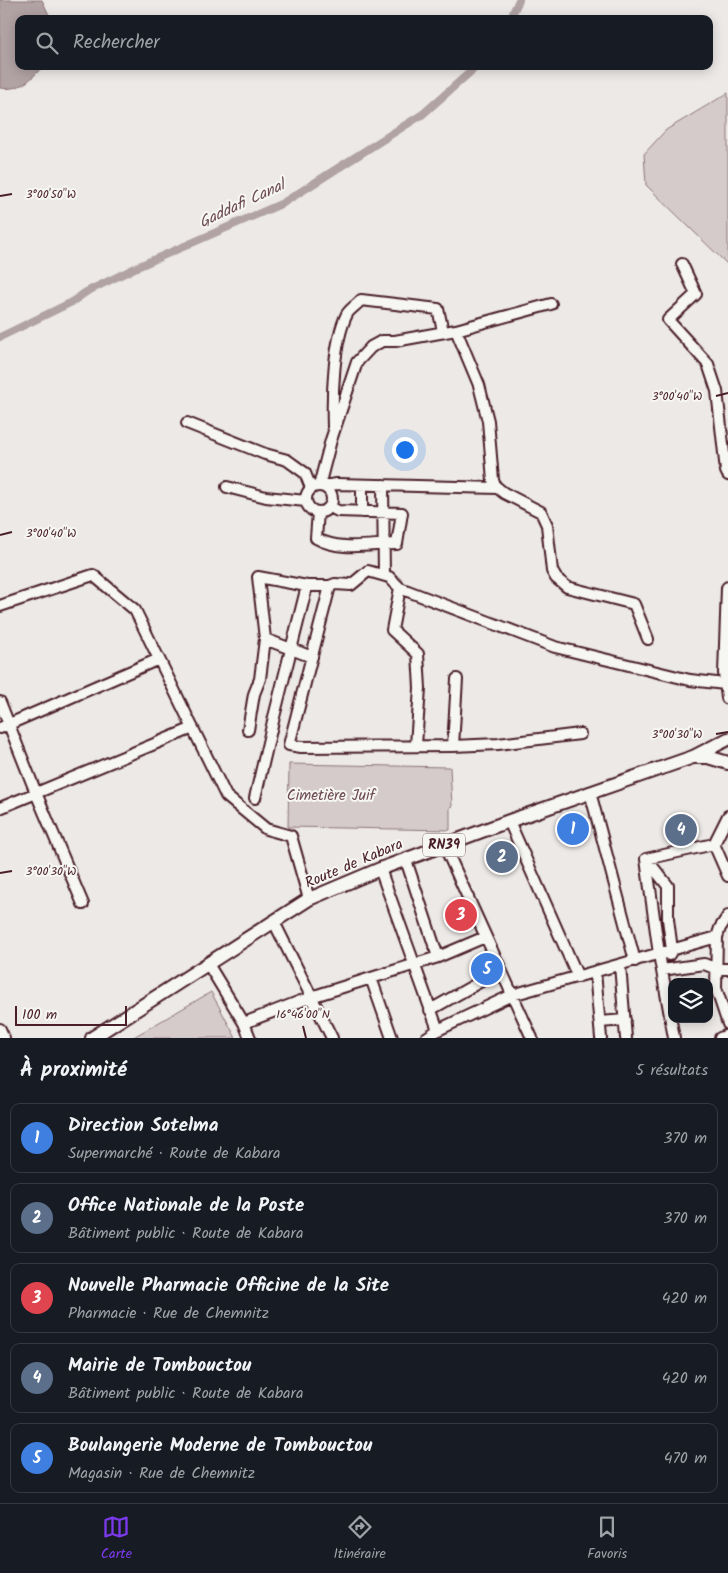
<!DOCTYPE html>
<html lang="fr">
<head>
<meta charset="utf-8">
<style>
  :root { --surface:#171b24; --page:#20242c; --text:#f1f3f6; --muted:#9ea1a6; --line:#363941; --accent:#7c3aed }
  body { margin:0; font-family:Kalam,sans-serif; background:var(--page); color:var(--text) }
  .controls { position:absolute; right:15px; bottom:15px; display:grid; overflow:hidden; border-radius:10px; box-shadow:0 2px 12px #0003 }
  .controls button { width:45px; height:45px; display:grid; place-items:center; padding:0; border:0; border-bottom:1px solid var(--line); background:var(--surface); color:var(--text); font:25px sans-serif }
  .scale { position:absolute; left:15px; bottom:12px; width:112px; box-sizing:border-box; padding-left:5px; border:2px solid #4a1f2b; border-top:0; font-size:14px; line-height:18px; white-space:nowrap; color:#4a1f2b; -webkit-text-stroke:4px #f6f6f2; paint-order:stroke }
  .you { position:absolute; left:404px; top:449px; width:18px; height:18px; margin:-12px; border:4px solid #fff; border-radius:50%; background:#1a73e8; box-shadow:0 0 0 8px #1a73e833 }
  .badge { display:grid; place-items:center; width:32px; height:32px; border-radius:50%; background:var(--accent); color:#fff; font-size:16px; font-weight:700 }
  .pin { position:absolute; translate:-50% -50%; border:2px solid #fff; box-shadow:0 1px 5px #0006 }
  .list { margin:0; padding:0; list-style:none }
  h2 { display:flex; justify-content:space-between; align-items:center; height:65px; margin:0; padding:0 20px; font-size:21px }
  h2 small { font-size:16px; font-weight:400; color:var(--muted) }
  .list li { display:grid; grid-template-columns:32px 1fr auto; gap:15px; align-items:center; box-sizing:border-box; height:70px; margin:0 10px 10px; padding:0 10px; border:1px solid var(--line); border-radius:10px }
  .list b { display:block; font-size:19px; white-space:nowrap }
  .list p { margin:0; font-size:16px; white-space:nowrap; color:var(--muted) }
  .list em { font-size:16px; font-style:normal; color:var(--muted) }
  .icon { flex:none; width:28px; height:28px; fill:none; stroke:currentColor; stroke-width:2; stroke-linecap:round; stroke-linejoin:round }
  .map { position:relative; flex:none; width:728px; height:1038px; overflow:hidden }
  .search { position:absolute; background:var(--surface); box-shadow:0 2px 12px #0003; left:15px; right:15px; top:15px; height:55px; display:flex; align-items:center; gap:12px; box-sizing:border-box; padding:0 18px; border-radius:10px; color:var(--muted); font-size:19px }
  .sheet { height:465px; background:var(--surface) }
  nav { display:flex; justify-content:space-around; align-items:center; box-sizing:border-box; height:70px; border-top:1px solid var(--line); background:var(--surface); font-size:14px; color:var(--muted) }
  nav a { display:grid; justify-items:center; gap:2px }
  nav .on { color:var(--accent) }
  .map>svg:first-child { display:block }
</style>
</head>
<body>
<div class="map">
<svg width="728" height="1038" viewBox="0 0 728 1038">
  <rect width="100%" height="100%" fill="#ece9e6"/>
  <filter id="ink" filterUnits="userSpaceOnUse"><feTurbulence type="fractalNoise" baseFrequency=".02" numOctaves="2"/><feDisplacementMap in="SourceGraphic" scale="10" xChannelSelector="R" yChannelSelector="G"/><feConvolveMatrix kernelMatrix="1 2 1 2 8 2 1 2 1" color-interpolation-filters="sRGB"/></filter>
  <g filter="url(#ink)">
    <!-- green -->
    <path fill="#d4cbca" stroke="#8f757a" d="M728,93V265L646,185L644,154L666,130Z
      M289,764L450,767L452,806L450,807V830L288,827Z
      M211,992L236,1038H132Z"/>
    <!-- water -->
    <path fill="#b1a2a3" stroke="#886e73" d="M0,0H42L51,19H19V66H43C31,80 20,91 0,88Z"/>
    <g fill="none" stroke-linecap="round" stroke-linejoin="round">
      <!-- canal -->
      <path stroke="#b1a2a3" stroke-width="8" d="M510,19L519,0
        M0,337L72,302L86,292L137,267L283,203L423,114L477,66"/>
      <defs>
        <path id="minor" d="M682,264L696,294L668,320L708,364L717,391L726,471L728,475
          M456,330L551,304
          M187,423L265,454L287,460L305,473L311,488
          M333,427C332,396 333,342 347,314C350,309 357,305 361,300L438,309L443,331
          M383,485L384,575
          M306 499a13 13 0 1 1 26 0a13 13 0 1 1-26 0Z
          M319,486L331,440L357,362L371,347L382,341H395L456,330L479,385L488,421L493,480L495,486L504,493L541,512L547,525L552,571L556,578L567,587L634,604L648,639
          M323,486L337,484L498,488
          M227,487L266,497L306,501
          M318,512L316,538C340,552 371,544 397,544L402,513L338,511L330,507
          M362,512V485
          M400,588L392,630L418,654L420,688L416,745
          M0,606L93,575L135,610L226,796L266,829L291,836L309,899
          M265,639L312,657
          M0,702L36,793L83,904
          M0,728L159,659
          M248,730L254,694L260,679L265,639L258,577L307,586H330
          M580,734L498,744L453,746L301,747L289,745L330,586L335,584L351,585L368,571L389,577L400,588L555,647L690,680L725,684
          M453,746L457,679
          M590,792L635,961
          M255,798L274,717L307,586
          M0,808L193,728
          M728,816L714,844L728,876
          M509,821L578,977
          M444,845L532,1038
          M406,860L438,957
          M647,860L668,886V919L672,950L669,955
          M380,869L438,1030
          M728,916L720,928L717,937L716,988L728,1024
          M274,922L332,1038
          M208,964L244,1023L250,1038
          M620,965L626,1038
          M662,970L704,964L717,969H728
          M595,972L601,1038
          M371,978L392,1038
          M430,1010L501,970
          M600,1022L625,1020
          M244,1023L311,997L438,957L485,937
          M0,1029L4,1038
          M426,1038L438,1030L512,995L717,937
          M674,1038L659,954L646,859L714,844
          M720,1038L728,1035"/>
        <path id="major" d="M728,588L725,673L728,698
          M696,757H708L728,763
          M92,1038L309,899L380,869L509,821L693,757L728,739"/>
      </defs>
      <!-- minor casing -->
      <use href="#minor" stroke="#4a1f2b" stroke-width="14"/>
      <!-- major casing -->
      <use href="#major" stroke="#4a1f2b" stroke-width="16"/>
      <!-- minor -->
      <use href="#minor" stroke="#f6f6f2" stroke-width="10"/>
      <!-- major -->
      <use href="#major" stroke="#f6f6f2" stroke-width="12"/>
    </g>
  </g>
  <!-- ticks -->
  <path fill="none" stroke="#4a1f2b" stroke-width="2" d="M0,196L12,194M716,396L728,393M0,535L12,532M716,734L728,732M0,873L12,871M303,1026L306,1038"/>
  <g text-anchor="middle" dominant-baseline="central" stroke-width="4" stroke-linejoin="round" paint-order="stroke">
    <!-- shield labels -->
    <rect fill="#f6f6f2" stroke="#7e6067" stroke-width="1" x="423" y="833.5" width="42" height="23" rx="4"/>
    <g font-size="14" font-weight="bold" fill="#4a1f2b">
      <text x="444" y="845">RN39</text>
    </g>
    <!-- park labels -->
    <g font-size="15" fill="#6c4a53" stroke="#f6f6f2">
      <text x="331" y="796">Cimetière Juif</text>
    </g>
    <!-- street labels -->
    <g font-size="15" fill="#4a1f2b" stroke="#f6f6f2">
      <text transform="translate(354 864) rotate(-23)">Route de Kabara</text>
    </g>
    <!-- water labels -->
    <g font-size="16" font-style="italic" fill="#6e4d55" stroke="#f6f6f2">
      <text transform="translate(242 204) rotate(-25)">Gaddafi Canal</text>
    </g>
  </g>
  <g font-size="12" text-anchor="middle" fill="#4a1f2b" stroke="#f6f6f2" stroke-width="4" stroke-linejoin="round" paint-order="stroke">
    <text x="51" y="198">3°00'50"W</text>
    <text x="677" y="400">3°00'40"W</text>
    <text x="51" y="537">3°00'40"W</text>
    <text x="677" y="738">3°00'30"W</text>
    <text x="51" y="875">3°00'30"W</text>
    <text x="303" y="1018">16°46'00"N</text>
  </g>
</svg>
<div class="controls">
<button><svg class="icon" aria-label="layers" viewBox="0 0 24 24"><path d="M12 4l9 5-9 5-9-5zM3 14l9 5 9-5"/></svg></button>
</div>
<div class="scale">100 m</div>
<div class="you"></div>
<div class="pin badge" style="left:573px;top:829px;background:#3f7fe0">1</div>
<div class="pin badge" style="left:502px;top:857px;background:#5c6f8a">2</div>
<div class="pin badge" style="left:461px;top:915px;background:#e0444e">3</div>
<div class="pin badge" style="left:681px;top:830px;background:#5c6f8a">4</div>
<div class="pin badge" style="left:487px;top:969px;background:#3f7fe0">5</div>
<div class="search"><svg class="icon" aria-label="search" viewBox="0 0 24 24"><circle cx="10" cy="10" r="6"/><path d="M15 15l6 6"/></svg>Rechercher</div>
</div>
<section class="sheet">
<h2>À proximité<small>5 résultats</small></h2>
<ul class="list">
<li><span class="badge" style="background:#3f7fe0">1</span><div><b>Direction Sotelma</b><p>Supermarché · Route de Kabara</p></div><em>370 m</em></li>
<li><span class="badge" style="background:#5c6f8a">2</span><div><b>Office Nationale de la Poste</b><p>Bâtiment public · Route de Kabara</p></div><em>370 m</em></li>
<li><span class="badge" style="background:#e0444e">3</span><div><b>Nouvelle Pharmacie Officine de la Site</b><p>Pharmacie · Rue de Chemnitz</p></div><em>420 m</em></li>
<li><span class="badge" style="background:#5c6f8a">4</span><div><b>Mairie de Tombouctou</b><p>Bâtiment public · Route de Kabara</p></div><em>420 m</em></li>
<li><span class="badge" style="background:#3f7fe0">5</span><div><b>Boulangerie Moderne de Tombouctou</b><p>Magasin · Rue de Chemnitz</p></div><em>470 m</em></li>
</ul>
</section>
<nav>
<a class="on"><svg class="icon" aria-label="map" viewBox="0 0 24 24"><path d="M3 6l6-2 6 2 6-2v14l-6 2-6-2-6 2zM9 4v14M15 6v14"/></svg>Carte</a>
<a><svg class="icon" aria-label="directions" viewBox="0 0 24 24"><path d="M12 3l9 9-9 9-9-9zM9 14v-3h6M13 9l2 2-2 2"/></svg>Itinéraire</a>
<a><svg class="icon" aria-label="saved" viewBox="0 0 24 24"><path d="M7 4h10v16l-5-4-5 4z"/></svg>Favoris</a>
</nav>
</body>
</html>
